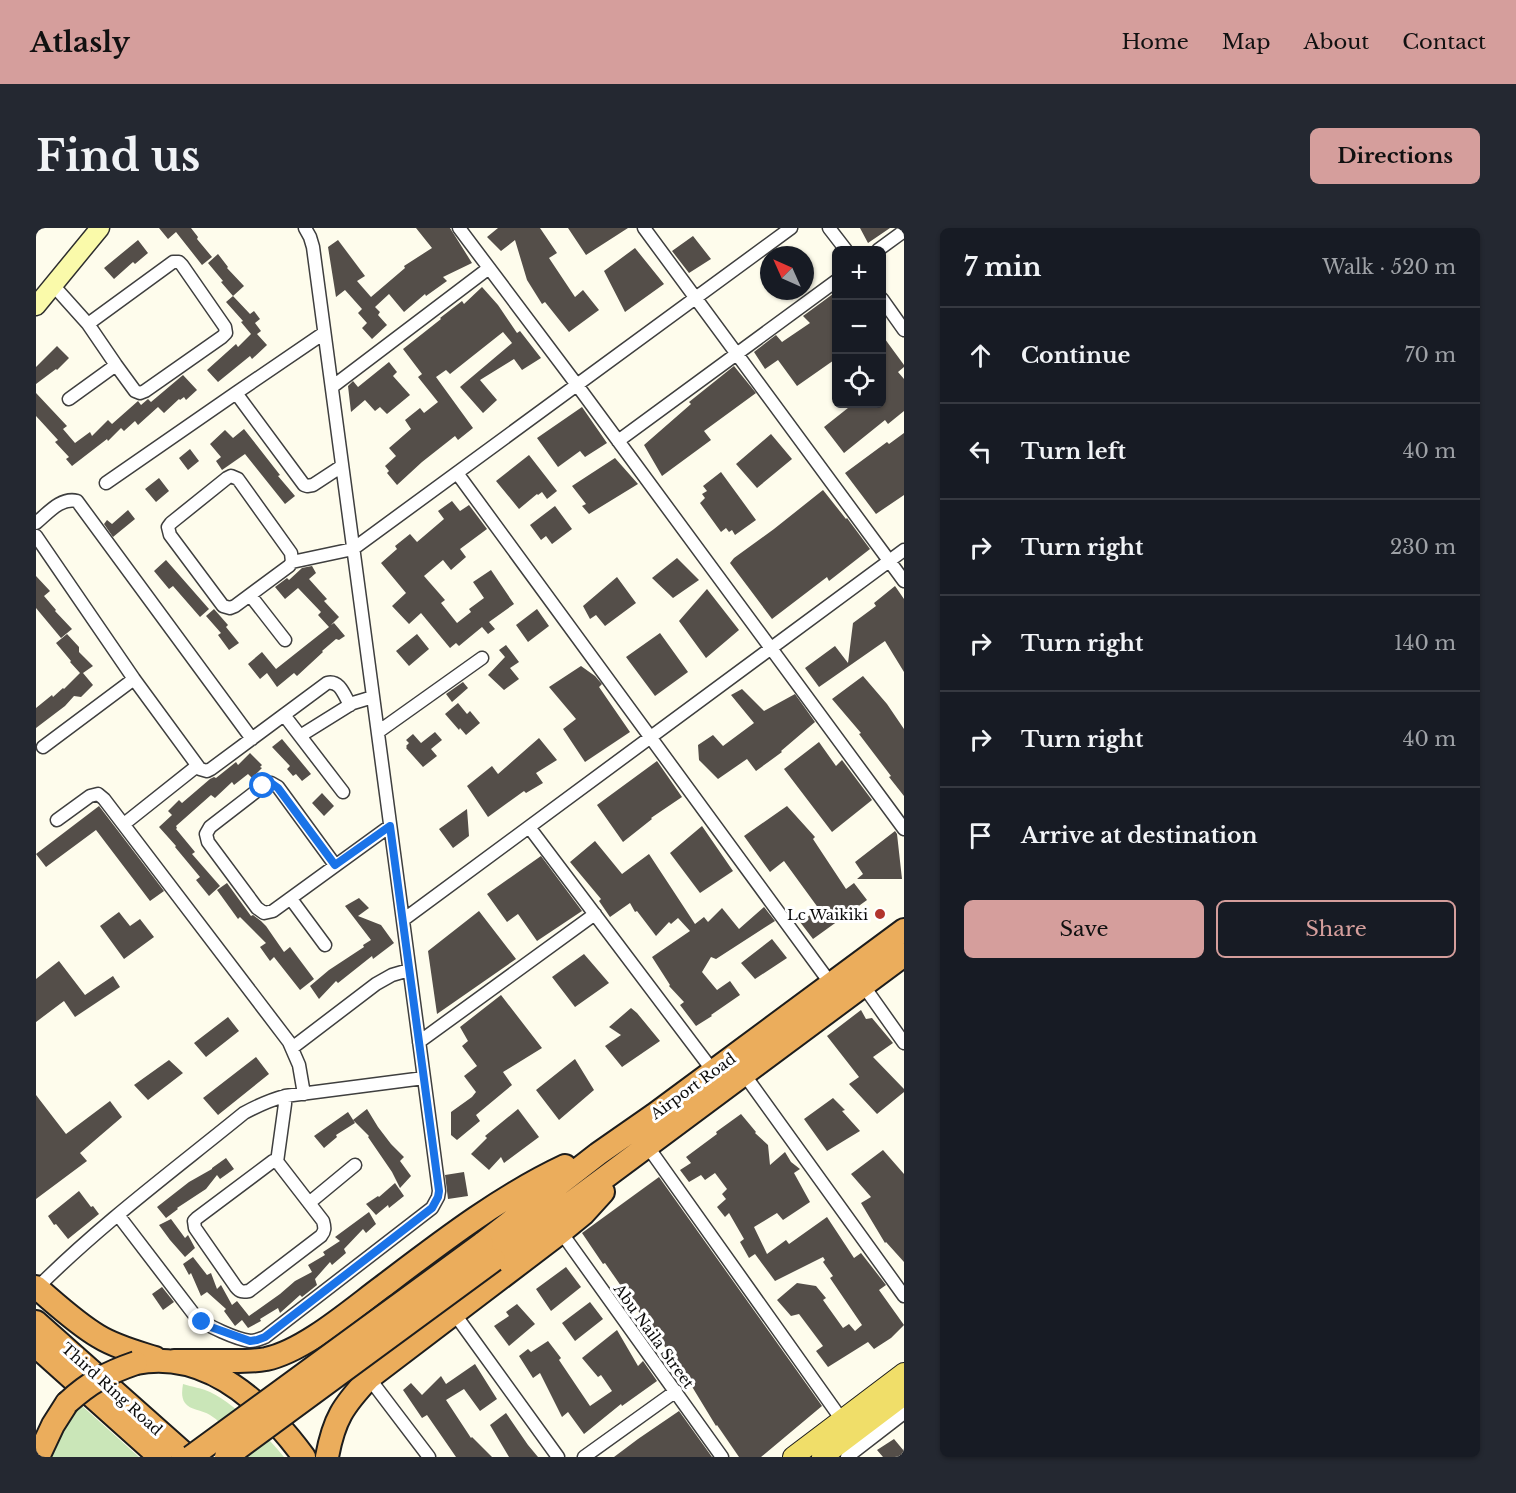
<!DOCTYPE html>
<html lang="en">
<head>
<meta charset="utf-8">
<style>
  :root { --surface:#171b24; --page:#242831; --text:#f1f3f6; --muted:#9ea1a6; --line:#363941; --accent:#d59e9c }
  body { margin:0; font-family:"Libre Baskerville",serif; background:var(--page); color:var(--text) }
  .controls { position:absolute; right:18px; top:18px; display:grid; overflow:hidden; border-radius:9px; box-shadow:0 2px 4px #0004 }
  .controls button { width:54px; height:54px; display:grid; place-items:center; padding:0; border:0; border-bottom:2px solid var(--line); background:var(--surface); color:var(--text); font:30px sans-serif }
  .compass { position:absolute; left:724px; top:18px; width:54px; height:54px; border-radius:50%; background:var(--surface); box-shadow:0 2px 4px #0004; rotate:315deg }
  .stop { position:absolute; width:18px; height:18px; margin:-14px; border:4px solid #1a73e8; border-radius:50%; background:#fff }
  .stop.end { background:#1a73e8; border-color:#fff; box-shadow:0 2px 6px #0008 }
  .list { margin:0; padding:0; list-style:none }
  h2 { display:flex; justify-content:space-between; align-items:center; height:78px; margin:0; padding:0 24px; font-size:26px }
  h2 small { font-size:20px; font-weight:400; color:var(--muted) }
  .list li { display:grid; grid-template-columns:39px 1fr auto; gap:18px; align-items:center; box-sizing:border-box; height:96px; padding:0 24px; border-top:2px solid var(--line) }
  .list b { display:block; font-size:22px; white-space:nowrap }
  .list em { font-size:20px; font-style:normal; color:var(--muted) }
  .actions { display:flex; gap:12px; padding:18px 24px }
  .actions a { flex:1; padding:14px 0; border:2px solid var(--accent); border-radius:9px; text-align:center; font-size:21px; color:var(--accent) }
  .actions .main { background:var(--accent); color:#111 }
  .icon { flex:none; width:33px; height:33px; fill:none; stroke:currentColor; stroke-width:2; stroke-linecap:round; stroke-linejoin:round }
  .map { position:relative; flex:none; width:868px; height:1229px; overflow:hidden; border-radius:9px }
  header { display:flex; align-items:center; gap:36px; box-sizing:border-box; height:84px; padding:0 30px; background:var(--accent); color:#111 }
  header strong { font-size:28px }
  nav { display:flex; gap:33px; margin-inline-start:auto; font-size:21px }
  .intro { display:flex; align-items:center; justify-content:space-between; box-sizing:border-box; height:144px; padding:0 36px }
  h1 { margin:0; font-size:42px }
  .button { padding:15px 27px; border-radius:9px; background:var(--accent); color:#111; font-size:21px; font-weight:700 }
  main { display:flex; gap:36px; padding:0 36px }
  aside { flex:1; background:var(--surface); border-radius:9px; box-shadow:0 2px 4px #0004 }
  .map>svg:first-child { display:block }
</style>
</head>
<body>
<header>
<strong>Atlasly</strong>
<nav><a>Home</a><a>Map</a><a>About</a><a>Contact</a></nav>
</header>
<div class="intro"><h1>Find us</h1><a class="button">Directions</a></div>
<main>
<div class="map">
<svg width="868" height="1229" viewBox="0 0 868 1229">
  <rect width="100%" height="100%" fill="#fefcec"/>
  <!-- green -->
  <path fill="#cae6b8" d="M147,1156C156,1159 166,1160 174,1164C200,1177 230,1207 248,1229H212C201,1214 190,1197 174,1187C166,1182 154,1182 149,1175C145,1169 146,1163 147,1156Z
    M45,1177L103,1229H12L32,1191Z"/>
  <!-- building -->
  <path fill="#544e49" d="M123,0H155L162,9L161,11L176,29L166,37L140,4L132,11Z
    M380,0H414L436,35L407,49L411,53L390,68L389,66L368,84L353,66L339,79L344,84L342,87L351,97L336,111L326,100L331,95L322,85L326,81L309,62L300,69L292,19L302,12L329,48L321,53L335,69L369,40L368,38L396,20Z
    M462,0H504L521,25L513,30L539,69L547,62L563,82L533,104L509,74L506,76L491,52L479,12L465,23L451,9Z
    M532,0H592L550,27Z
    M824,0H854L832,15Z
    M657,8L675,31L653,45L636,23Z
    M102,12L112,25L99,36L97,34L78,51L68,40Z
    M599,20L628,56L589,84L568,43Z
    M182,26L192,39L191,40L208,58L197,68L185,54L187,53L172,35Z
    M446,59L462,77L481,105L484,103L505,130L486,142L478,131L444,152L461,172L447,185L424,159L476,115L467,104L414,146L410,142L400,149L437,200L422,212L419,208L386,234L361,257L351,245L353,243L349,238L360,228L353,220L375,201L369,192L384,180L388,185L402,174L382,149L386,146L367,121L405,91L404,90L426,73L428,76Z
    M801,63V130L761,158L742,132L729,141L718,124L740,107L746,114L774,95L767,88Z
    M197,68L214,86L218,83L224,91L219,95L225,103L221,106L231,117L216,131L214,128L182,154L171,142L200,116L202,119L215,106L205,94L207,93L190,74Z
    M846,107L868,137V139L862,144L868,151V183L852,196L849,192L808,225L788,199L817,176H846Z
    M21,118L33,130L21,142L20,141L0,156V139Z
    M353,134L361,144L357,148L374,167L351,186L344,179L339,183L329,172L315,184L312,158L317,153L322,159Z
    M698,138L720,165L668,203L675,212L626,248L608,217L655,176L653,174Z
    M147,147L161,162L150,172L148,169L144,172L143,171L128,185L122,179L102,197L99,193L88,203L85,200L72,213L71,211L36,238L30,231L33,229L19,214L22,212L0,188V165L31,198L27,201L39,215L54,204L56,208L72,192L76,196L102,173L105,177L112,171L115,174Z
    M546,179L571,215L549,229L544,223L522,239L501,210Z
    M208,201L244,247L242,248L259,268L249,276L209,226L186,242L180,233L185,229L174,216L189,202L197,210Z
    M868,205V267L840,286L809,245L851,214L853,216Z
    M735,206L756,231L721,260L700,236Z
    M154,221L163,233L152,242L143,230Z
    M493,227L521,263L511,271L506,264L502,267L501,266L483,281L460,253Z
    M579,230L602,256L553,286L546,278L550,276L536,258Z
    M685,244L720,292L699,307L696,302L693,304L690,300L685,304L664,275L669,270L666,266L671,263L667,258Z
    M123,250L133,263L120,274L109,261Z
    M787,262L810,291L811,290L834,321L793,353L791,349L736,391L694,335L698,330L738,301Z
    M416,273L424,283L433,277L451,301L424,321L430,329L415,342L407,332L388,348L409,372L405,375L421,395L435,384L433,381L448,370L437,354L455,342L478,376L453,394L459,401L452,406L446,399L423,418L420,415L414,420L385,385L373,396L356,378L370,365L345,335L361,321L359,318L374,306L381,314L408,291L402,283Z
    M519,278L536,301L516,316L510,308L505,312L494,297Z
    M92,282L99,291L77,309L68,296L71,292L76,296Z
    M641,330L663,352L637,370L616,350Z
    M130,332L173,381L164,389L137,358L133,361L118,343Z
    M276,338L280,345L273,351L291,371L288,373L303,389L295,397L298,395L309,408L303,412L300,411L286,423L287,424L261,448L258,445L241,459L231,445L224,451L212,436L226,424L240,441L293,399L282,387L285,384L262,360L249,371L239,359L251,350L253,352L266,340Z
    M0,348L14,363L8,368L20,382L19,383L36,401L25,410L0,380Z
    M581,349L600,375L569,398L560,387L554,391L547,378Z
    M859,358L868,371V444L849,413L783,459L769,440L799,418L812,435L817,395L840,378L838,375Z
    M671,361L703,402L670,430L643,393Z
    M178,381L192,397L190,399L203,415L193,422L182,407L185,405L170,388Z
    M501,381L513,398L492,414L480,397Z
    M624,405L652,444L619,468L590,429Z
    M31,406L43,419V424L57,438L47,445L57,457L45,469L38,468L29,478L0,500V480L16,467L17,469L27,460L28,461L44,445L34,434L35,433L20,415Z
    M381,406L393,421L373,438L360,423Z
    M470,417L483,434L474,440L483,451L468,462L452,447L469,429L463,422Z
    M545,438L559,448L566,456L563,459L594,504L549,534L527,501L540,491L513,459Z
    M827,448L851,476L868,501V568L853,549L855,548L823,506L825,505L796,471Z
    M427,454L432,460L416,474L410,466Z
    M706,461L728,483L759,466L779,494L745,523L746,524L720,543L711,531L682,551L663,532L662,517L677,507L687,518L718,495L695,467Z
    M422,475L431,486L434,483L444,495L430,507L424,500L423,502L409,486Z
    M399,504L406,512L395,521L401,528L387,539L370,520L371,519L370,518L373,515L370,512L377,506L385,515Z
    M503,510L521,532L500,545L507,555L490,565L488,563L452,589L431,558L456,538L462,546Z
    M246,511L275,546L266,553L260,546L257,548L251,541L254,538L236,519Z
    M783,514L800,538L806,532L836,572L796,604L748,541Z
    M214,525L226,537L224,539L226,540L216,550L212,546L198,557L196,554L179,570L175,567L140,598L141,600L140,601L159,624L156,626L184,658L173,668L160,652L164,649L139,619L140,618L123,599L136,587L132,583L143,572L146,575L174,551L178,549L180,550L200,534L202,537Z
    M621,533L646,569L615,590L616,591L587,614L561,577Z
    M286,565L298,578L288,588L276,575Z
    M63,578L128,663L114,673L60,602L10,639L0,626Z
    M751,578L779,609L777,611L810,661L818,655L831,672L777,711L764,694L783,681L748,633L734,644L708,608Z
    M431,581L433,608L417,620L403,601Z
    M666,598L697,643L664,665L634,625Z
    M859,603L861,606L866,651H821L827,646L819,634Z
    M559,613L586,646L613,626L659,696L668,689L672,694L686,680L703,701L728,679L739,693L680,731L675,729L666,744L681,762L694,753L704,767L675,787L676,788L660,798L644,777L648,774L633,758L634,757L616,729L654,703L642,690L635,696L633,694L620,708L601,683L599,684L594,675L574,689L563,673L565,671L534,634Z
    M505,628L546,683L501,713L482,686L471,694L451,666Z
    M191,655L215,688L217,687L225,693L230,698L248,724L254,719L278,751L264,762L238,729L234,733L224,719L230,715L204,689L202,691L181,662Z
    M323,670L333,680L322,688L345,697L358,715L337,731L336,728L302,755L300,753L283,771L274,758L293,742L328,719L327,717L335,712L309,678Z
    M443,683L480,731L401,786L392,723Z
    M83,684L94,698L104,691L118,709L88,731L64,698Z
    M736,711L751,730L719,751L705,735Z
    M548,726L573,755L539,779L516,749Z
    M23,733L49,767L77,748L84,759L39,789L28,773L0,794V751Z
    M465,767L506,820L467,844L476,857L440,887L444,893L421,912L415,907V884L436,869L440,864L428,848L441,838L426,818L432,813L424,799Z
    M595,780L601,785L624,813L586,839L569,818L585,807L573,799Z
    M825,782L830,791L836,790L857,815L837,829L868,861V864L841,886L813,856L823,849L791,808Z
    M192,789L203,803L170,829L158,815Z
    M220,829L233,846L182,887L167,870Z
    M539,831L558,862L523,892L500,862Z
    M133,832L147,845L112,872L98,857Z
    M0,867L30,906L74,873L86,889L44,925L51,933L0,971Z
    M797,870L809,882L806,883L824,903L791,923L768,891Z
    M331,881L342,899L355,916L368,929L364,933L375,948L364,960L356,944L332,909L333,908L317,892Z
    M482,881L503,909L468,935L465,929L453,942L435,926L451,910L449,908Z
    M312,884L319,895L300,907L301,909L288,920L278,908Z
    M705,886L720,904L719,905L732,917L734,937L749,924L755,934L764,941L758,945L774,974L747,992L741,985L718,999L731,1026L750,1012L753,1016L791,989L818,1030L825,1025L850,1057L843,1062L868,1097L855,1110L838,1121L832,1114L792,1139L780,1123L787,1118L763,1086L755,1088L741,1072L761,1055L780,1058L790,1070L787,1072L807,1100L813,1096L819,1103L826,1097L794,1050L797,1048L787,1034L789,1032L787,1029L739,1053L719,1026L713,1030L704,1014L708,1011L693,985L689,989L681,979L690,971L686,966L691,961L679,945L669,952L665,947L653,954L644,942L655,935L650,929L681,906L680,904Z
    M847,922L868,946V1034L850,1014L849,1015L825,975L835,969L815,946Z
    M190,930L198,941L184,951L181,947L170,961L141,980L142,981L130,990L121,979L153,954L176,941V940Z
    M428,944L432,968L412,971L409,947Z
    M623,949L786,1178L725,1229H703L681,1197L680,1198L652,1152L625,1113L624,1114L569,1035L567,1036L546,1005Z
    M359,955L368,968L353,980L352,977L340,987L330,976L342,968L343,969Z
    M43,963L55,979L57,978L63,986L32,1011L20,996L18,997L12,988Z
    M333,984L340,996L330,1005L327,1001L308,1021L310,1025L296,1037L294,1034L279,1051L281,1057L266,1069L264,1067L244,1085L242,1080L224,1091L225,1093L212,1100L206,1092L199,1098L188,1083L190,1081L171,1064L165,1068L155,1045L153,1047L147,1036L157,1029L171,1047L175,1045L181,1061L185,1057L196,1077L201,1073L213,1088L244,1066L259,1053L276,1044L272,1037L289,1027L287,1024L304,1013L299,1009Z
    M135,991L149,1010L152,1007L159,1020L149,1029L134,1012L123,997Z
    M530,1039L545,1059L515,1083L500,1061Z
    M126,1059L138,1074L127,1082L116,1066Z
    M554,1074L567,1091L539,1113L526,1095Z
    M481,1076L499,1096L473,1118L458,1098L473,1088L470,1084Z
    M581,1102L602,1138L607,1133L621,1153L586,1178L585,1176L548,1206L532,1184L526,1189L504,1145L497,1150L483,1128L492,1121L495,1124L512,1113L525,1130L523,1132L554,1178L576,1163L565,1147L562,1149L546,1130Z
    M439,1136L461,1171L444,1183L428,1161L410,1172L435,1210L436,1209L456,1229H420L391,1187L386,1190L367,1162L375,1155L386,1167L405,1148L410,1156Z
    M643,1183L676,1229H578L602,1211Z
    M470,1185L492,1217L502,1229H473L454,1197Z
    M858,1211L868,1223V1229H847L841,1222Z"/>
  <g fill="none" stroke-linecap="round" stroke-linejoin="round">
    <defs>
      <path id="street" d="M423,0L541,157L868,601
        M608,0L868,353
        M793,0L810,22
        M842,22L868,3
        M137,34H143L146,37L189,99L190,105L186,109L109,163L104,165L99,163L80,137L52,96Z
        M17,57L52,96
        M846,71L868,102
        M296,159L453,40
        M200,165L268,257L271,258L277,257L306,238
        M33,171L80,137
        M582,213L800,53
        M421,245L795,756
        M195,248L202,251L255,325L256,334L253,338L199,378L194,380L187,378L134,307L132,299L135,295L191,250Z
        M70,255L200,165L288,105
        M0,295C12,285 25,269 41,273L216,511
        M0,308L98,451L164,541L171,543L175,541L291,455C304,452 308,467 314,477
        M256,334L317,321L755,0
        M214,367L249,412
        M248,487L307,564
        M342,504L446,430
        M264,508L317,475L337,469
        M7,519L98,451
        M21,592L54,568L62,566L68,571L253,814L263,837L268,866
        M88,596L161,538
        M493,599L677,843
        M299,637L242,559L235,555L227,558L174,599L170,606L172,614L221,680L228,685L237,683L354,598
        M255,671L289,717
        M367,692L868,322
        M827,757L868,815
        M383,814L559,686
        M256,820L340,756L356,747L373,742
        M708,846L868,1068
        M612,919L806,1192
        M237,933L243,936L287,993C289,1000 289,1003 285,1008L213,1063C207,1064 204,1064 200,1059L159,1000L158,993L161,990Z
        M241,934L249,876V868
        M273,975L319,937
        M82,987L160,1089C171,1098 200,1111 214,1113C220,1113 224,1111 229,1109L396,980L402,969L403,963L396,910L277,19L274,9L269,0
        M525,1004L686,1229
        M1,1060C65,996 138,942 208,885C221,878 234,872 249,868L388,850
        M418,1085L522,1229
        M333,1150L393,1229
        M548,1229L640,1163
        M811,1229L868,1185"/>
      <path id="secondary" d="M0,78L64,0"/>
      <path id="primary" d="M757,1229L868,1145
        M786,1229L868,1167"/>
      <path id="highway" d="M446,1016L562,926L618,887L868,702
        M458,1032L868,727
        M0,1059C20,1076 40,1095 62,1108C80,1119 100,1124 119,1130
        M0,1094L152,1229
        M0,1118L124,1229
        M138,1133C152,1133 166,1133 180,1133C196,1133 213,1134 230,1131C268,1123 315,1082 346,1059C404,1015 463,969 529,938
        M100,1135C171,1121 229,1176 268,1229
        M2,1229L17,1197L31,1175
        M291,1229C298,1191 307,1178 333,1150L525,1004L547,986L567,964"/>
    </defs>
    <!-- street casing -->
    <use href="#street" stroke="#3f3f3f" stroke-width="15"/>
    <!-- secondary casing -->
    <use href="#secondary" stroke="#2e2e2e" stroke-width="21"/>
    <!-- primary casing -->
    <use href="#primary" stroke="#1d1d1d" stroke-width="22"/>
    <!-- highway casing -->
    <use href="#highway" stroke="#1d1d1d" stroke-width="26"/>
    <!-- street -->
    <use href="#street" stroke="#fff" stroke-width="12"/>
    <!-- secondary -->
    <use href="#secondary" stroke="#fafaaa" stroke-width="18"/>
    <!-- primary -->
    <use href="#primary" stroke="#f0de69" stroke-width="20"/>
    <!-- highway -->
    <use href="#highway" stroke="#ebad5c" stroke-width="22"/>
    <defs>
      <path id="highway-bridge" d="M31,1175C54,1154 71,1145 100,1135
        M155,1229L446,1016
        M190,1229L458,1032"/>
    </defs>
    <!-- highway-bridge casing -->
    <use href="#highway-bridge" stroke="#1d1d1d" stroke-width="26" stroke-linecap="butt"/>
    <!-- highway-bridge -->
    <use href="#highway-bridge" stroke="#ebad5c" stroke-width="22"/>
  </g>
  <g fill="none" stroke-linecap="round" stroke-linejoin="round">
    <!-- route -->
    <path stroke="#1a73e8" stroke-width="8" d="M166,1094L172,1098L214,1113L221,1112L229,1109L396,980L402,969L403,963L354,598L299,637L242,560L235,555L227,558"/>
  </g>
  <!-- markers -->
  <circle fill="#b2352d" stroke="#fff" stroke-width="2" cx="844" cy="686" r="6"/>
  <g text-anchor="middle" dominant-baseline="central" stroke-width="6" stroke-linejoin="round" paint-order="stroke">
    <!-- poi labels -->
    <g font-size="15" fill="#0c0c0c" stroke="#fff" text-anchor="end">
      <text x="832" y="686">Lc Waikiki</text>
    </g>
    <!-- street labels -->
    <g font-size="15" fill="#0c0c0c" stroke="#fff">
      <text transform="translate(657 858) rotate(-36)">Airport Road</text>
      <text transform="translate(618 1108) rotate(54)">Abu Naila Street</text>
      <text transform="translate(76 1161) rotate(42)">Third Ring Road</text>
    </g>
  </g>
</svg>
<div class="controls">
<button>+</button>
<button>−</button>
<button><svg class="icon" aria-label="locate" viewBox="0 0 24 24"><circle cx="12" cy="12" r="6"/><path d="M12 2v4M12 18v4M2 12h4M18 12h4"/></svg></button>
</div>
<svg class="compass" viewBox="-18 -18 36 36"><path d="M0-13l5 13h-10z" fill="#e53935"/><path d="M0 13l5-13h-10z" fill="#9ea1a6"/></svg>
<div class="stop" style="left:227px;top:558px"></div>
<div class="stop end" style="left:166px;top:1094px"></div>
</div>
<aside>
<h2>7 min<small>Walk · 520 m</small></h2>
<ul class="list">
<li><svg class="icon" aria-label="ahead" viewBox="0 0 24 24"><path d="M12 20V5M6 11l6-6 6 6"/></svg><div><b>Continue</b></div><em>70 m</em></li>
<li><svg class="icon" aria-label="left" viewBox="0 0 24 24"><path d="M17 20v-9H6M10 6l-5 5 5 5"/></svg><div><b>Turn left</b></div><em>40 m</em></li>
<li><svg class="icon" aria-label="right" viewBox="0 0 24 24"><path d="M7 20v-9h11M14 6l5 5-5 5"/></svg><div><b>Turn right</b></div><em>230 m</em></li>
<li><svg class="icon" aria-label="right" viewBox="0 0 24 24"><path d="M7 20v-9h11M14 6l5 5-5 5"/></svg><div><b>Turn right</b></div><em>140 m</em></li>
<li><svg class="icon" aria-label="right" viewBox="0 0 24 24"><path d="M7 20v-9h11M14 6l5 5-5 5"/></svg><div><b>Turn right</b></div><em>40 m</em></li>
<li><svg class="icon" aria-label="arrive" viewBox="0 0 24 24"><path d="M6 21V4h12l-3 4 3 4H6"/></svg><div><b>Arrive at destination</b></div></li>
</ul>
<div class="actions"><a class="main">Save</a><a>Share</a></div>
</aside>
</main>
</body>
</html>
